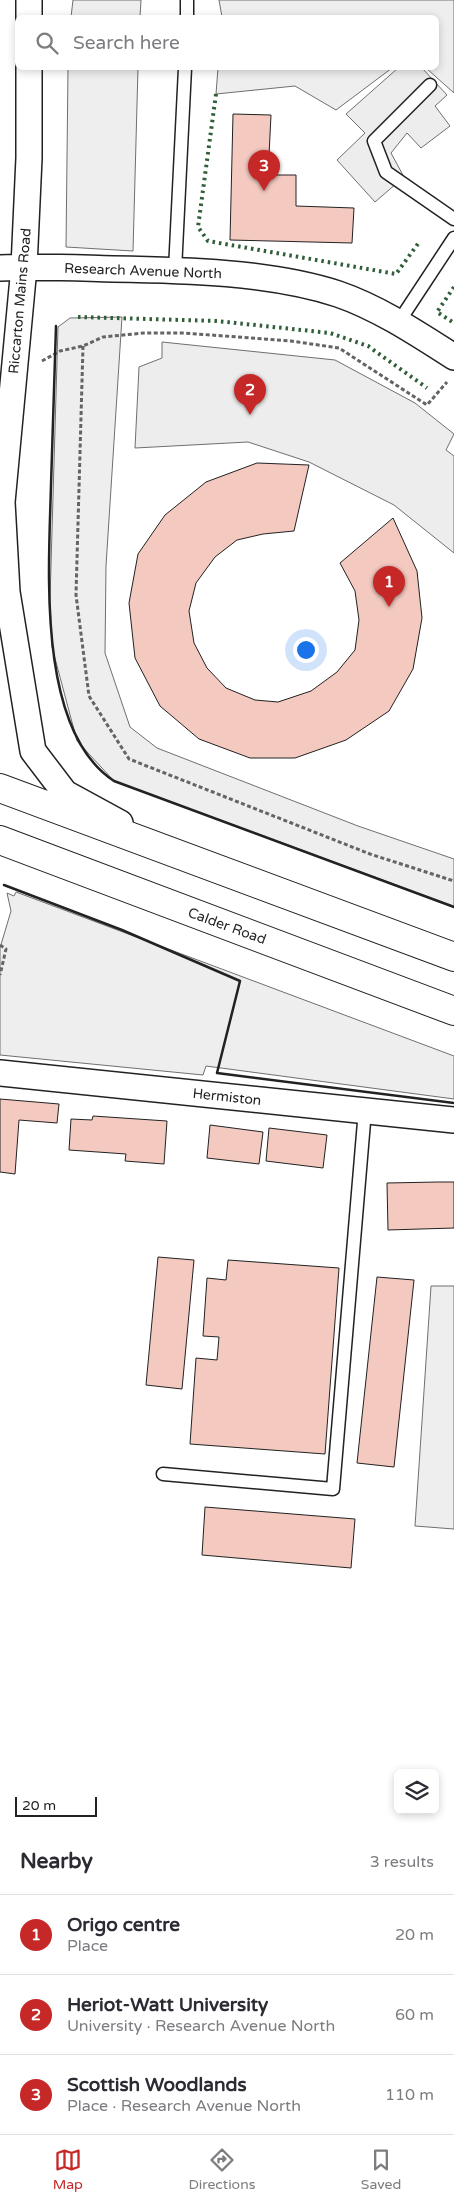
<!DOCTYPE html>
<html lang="en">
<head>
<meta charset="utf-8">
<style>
  :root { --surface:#fff; --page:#f2f2f3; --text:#2b2b33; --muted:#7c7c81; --line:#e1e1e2; --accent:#c62828 }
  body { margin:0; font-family:"Varela Round",sans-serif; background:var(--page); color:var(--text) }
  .controls { position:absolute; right:15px; bottom:15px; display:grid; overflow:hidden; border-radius:8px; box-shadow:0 2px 8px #0003 }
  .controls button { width:45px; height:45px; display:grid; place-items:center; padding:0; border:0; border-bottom:1px solid var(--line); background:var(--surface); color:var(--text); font:25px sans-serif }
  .scale { position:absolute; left:15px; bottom:12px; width:82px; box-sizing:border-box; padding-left:5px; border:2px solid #222; border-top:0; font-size:14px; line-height:18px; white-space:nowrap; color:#222; -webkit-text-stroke:4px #fff; paint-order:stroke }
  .you { position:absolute; left:305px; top:649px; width:18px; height:18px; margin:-12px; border:4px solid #fff; border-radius:50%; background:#1a73e8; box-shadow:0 0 0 8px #1a73e833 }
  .badge { display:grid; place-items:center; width:32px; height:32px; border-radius:50%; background:var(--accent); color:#fff; font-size:16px; font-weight:700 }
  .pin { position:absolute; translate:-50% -41px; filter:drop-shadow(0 1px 2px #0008) }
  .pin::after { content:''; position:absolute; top:26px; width:18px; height:15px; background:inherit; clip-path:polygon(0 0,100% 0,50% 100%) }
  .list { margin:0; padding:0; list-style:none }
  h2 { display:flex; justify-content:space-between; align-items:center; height:65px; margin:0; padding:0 20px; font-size:21px }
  h2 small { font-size:16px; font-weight:400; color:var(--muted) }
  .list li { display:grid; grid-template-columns:32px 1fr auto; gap:15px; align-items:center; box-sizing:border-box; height:80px; padding:0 20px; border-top:1px solid var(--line) }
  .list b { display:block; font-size:19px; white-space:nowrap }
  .list p { margin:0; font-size:16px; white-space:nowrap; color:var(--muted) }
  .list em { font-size:16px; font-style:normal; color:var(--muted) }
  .icon { flex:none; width:28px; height:28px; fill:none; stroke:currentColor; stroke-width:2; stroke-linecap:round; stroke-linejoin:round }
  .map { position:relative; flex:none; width:454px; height:1829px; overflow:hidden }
  .search { position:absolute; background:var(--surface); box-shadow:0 2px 8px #0003; left:15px; right:15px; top:15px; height:55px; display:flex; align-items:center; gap:12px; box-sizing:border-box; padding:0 18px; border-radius:8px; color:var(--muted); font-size:19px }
  .sheet { height:305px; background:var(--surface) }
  nav { display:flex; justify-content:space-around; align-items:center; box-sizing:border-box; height:70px; border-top:1px solid var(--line); background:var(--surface); font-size:14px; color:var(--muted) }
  nav a { display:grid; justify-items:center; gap:2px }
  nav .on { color:var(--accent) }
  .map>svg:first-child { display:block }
</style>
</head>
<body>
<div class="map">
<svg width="454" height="1829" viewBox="0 0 454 1829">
  <rect width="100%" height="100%" fill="#fff"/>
  <!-- green -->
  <path fill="#eee" stroke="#6f6f6f" d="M73,0H141L140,17H71Z
    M219,0H454V93L426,68H436V18L222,17Z
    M68,68H138L133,251L66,247Z
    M218,68H392L336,110L295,86L216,94Z
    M122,317L106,566L105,653L130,727L157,748L358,826L454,859V906L114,781L77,741L52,647L50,599L58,327L70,318Z
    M16,892L454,1056V1099L206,1066L203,1075L0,1055V948L11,911L7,893L14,896Z
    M431,1286H454V1529L415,1526Z"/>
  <!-- parking -->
  <path fill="#ededed" stroke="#6f6f6f" d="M398,68H422L447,95L435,106L450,126L421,148L407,133L391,153L404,177L375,202L337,160L365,133L346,114Z
    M162,342L335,360L415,403L454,434L446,450L454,456V553L394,505L309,462L248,442L135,448L139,367L162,358Z"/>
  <!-- building -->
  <path fill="#f3c9c0" stroke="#222" d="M233,114L271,115L268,175H296V206L354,208L352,243L230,240Z
    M257,463L309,465L294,531L263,534L237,540L215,557L196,583L189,611L194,643L207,668L226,688L255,700L278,702L311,691L337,672L355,650L359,620L355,591L340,563L393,518L417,571L422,618L413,669L389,711L346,740L295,758H250L199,739L160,706L135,658L129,603L138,554L165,515L206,482Z
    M0,1099L59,1104L57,1123L19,1120L15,1174L0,1172Z
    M93,1116L167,1121L164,1164L125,1161L126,1154L69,1150L71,1119L92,1120Z
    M210,1125L263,1132L259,1164L207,1158Z
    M269,1128L327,1135L323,1168L266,1161Z
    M438,1182H454V1228L388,1230L387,1183Z
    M158,1257L194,1260L182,1389L146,1385Z
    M228,1260L339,1268L325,1454L190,1444L196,1358L217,1360L219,1337L203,1336L207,1278L226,1280Z
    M377,1277L414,1280L394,1467L357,1463Z
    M205,1507L355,1519L351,1568L202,1555Z"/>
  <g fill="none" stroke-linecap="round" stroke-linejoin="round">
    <defs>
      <path id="lane" d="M187,18V0
        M430,85L374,141L386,172L454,219
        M175,270L185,68
        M398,323L454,238
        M163,1474L333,1489L365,1110"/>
      <path id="street" d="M29,18V0
        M29,68V158L24,267L2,502L7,592L33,751L65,793L120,823
        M0,268C38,266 76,268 113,269C185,270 270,272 338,294C379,308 418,334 454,357
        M0,1073L454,1120"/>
      <path id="primary" d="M0,788L454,957
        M0,840L454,1011"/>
    </defs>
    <!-- lane casing -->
    <use href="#lane" stroke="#222" stroke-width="15"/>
    <!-- street casing -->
    <use href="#street" stroke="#222" stroke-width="28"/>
    <!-- primary casing -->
    <use href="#primary" stroke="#222" stroke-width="30"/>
    <!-- path -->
    <path stroke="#646464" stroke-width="3" stroke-dasharray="4 2.5" stroke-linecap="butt" d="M83,346L76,595L89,696L129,759L370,854L454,881
      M42,361L60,351L83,346L103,337L144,333H184L291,341L339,348L427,405L447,382
      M0,945L6,949L0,975"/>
    <!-- lane -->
    <use href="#lane" stroke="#fff" stroke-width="12"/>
    <!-- street -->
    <use href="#street" stroke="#fff" stroke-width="25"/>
    <!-- primary -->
    <use href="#primary" stroke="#fff" stroke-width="28"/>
    <!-- hedge -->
    <path stroke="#2f5e38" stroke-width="4" stroke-dasharray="2.5 4" stroke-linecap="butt" d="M216,94L198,227L208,241L396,274L420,241
      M454,287L437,312L454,323
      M78,317L217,321L330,333L368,346L427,388"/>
    <!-- wall -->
    <path stroke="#222" stroke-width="2.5" d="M56,326C54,379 53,432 51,485C49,567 36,730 114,781L454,907
      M4,885L122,930L240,981L217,1073L454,1103"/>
  </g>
  <g text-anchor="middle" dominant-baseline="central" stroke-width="4" stroke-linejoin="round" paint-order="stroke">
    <!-- street labels -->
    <g font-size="14" fill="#222" stroke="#fff">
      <text transform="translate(143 271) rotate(2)">Research Avenue North</text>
      <text transform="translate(20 301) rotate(-85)">Riccarton Mains Road</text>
      <text transform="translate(227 926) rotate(20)">Calder Road</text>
      <text transform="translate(227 1097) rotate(6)">Hermiston</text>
    </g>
  </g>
</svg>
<div class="controls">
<button><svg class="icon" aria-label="layers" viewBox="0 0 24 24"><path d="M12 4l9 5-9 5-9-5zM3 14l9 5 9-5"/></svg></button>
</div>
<div class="scale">20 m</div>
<div class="you"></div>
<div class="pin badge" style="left:389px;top:607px">1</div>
<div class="pin badge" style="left:250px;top:415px">2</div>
<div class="pin badge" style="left:264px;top:191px">3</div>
<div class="search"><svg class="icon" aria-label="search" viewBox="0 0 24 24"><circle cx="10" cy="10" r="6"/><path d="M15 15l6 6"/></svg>Search here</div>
</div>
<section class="sheet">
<h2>Nearby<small>3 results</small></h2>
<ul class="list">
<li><span class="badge">1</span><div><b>Origo centre</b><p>Place</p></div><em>20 m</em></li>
<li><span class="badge">2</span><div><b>Heriot-Watt University</b><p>University · Research Avenue North</p></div><em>60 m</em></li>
<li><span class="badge">3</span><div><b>Scottish Woodlands</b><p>Place · Research Avenue North</p></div><em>110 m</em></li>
</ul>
</section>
<nav>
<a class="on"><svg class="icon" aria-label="map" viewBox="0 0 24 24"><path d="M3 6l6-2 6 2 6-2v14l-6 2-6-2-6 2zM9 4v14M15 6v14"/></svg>Map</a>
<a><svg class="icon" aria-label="directions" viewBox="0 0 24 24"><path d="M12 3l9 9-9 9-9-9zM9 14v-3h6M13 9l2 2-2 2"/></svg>Directions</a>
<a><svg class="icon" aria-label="saved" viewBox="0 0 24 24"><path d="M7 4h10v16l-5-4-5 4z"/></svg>Saved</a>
</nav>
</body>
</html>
